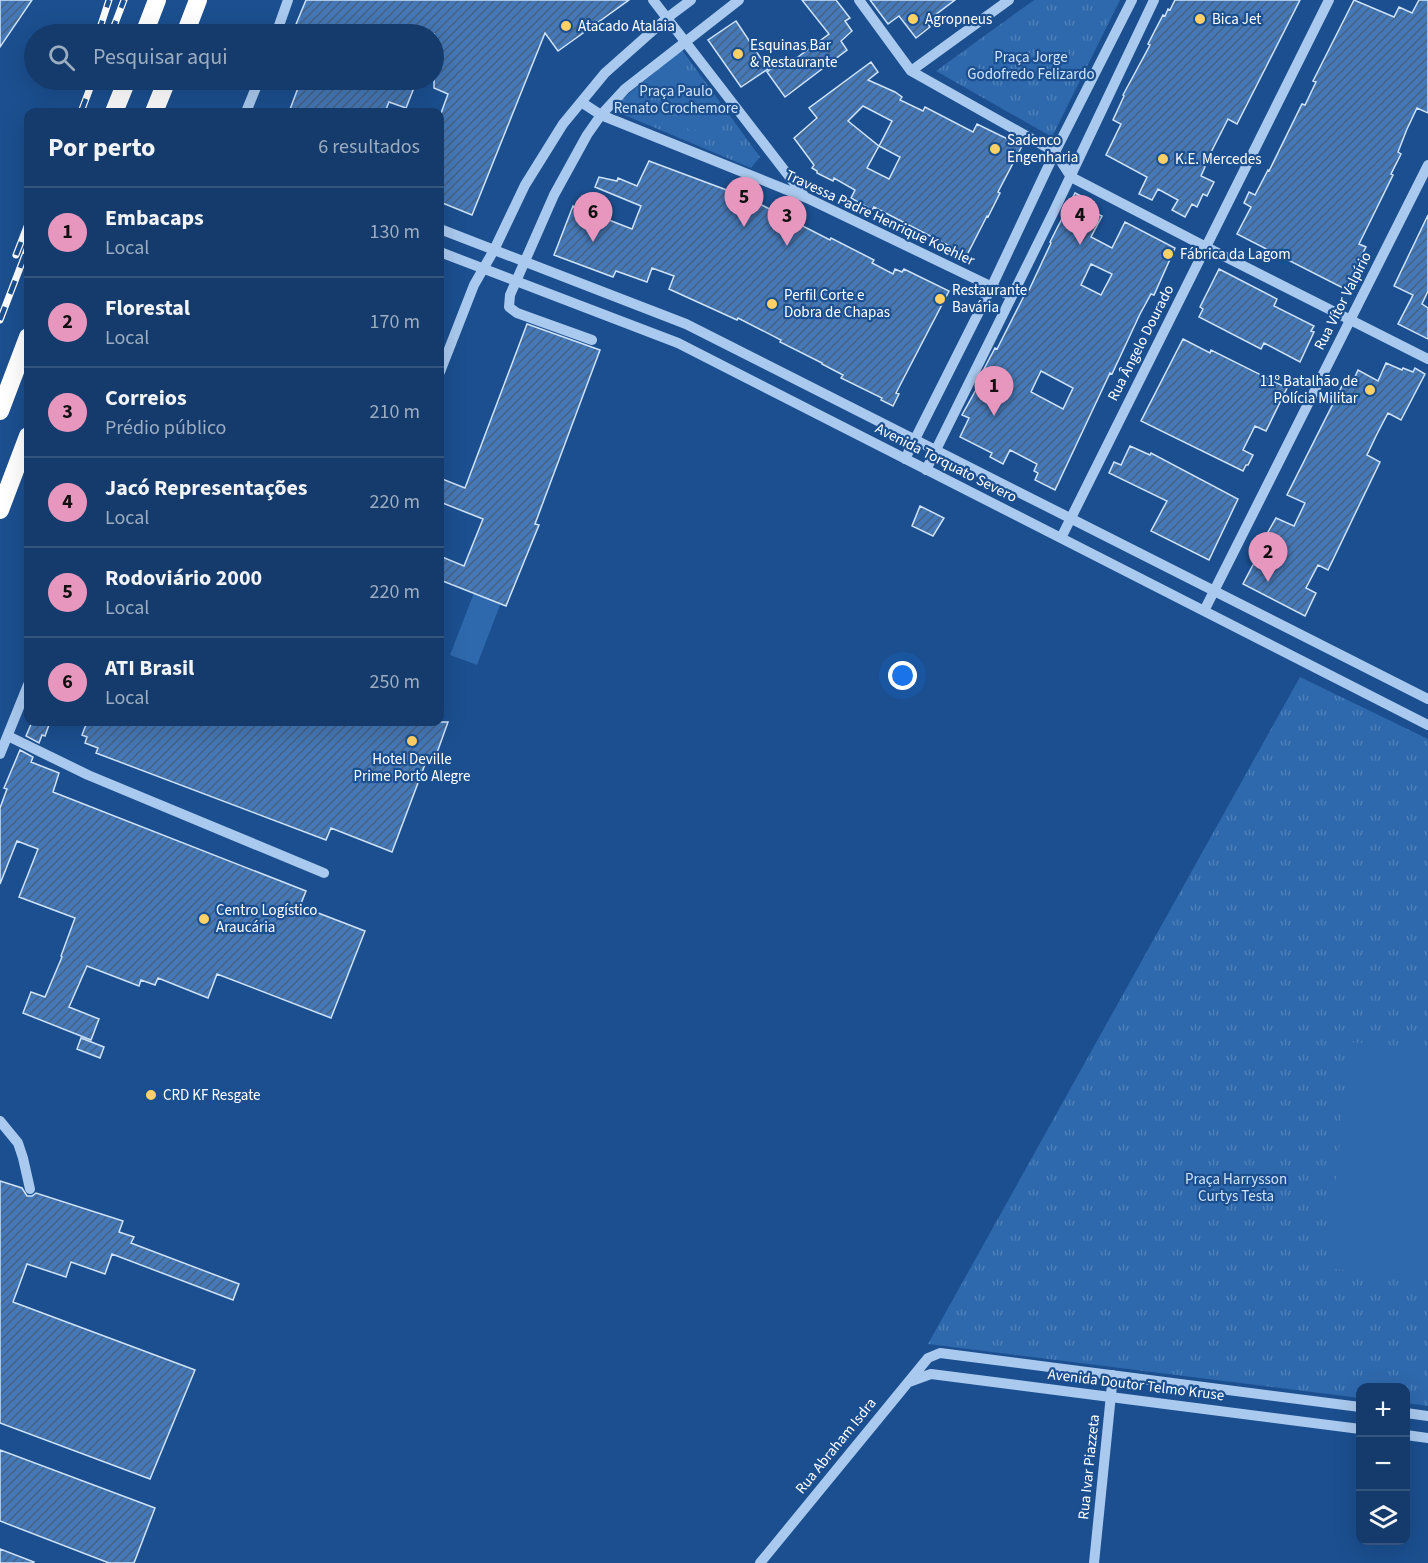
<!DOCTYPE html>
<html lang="pt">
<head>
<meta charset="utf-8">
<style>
  :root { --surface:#143b6b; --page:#214673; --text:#f1f3f6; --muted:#9dadc1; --line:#33557e; --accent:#e797bd }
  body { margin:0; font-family:"Source Sans 3",sans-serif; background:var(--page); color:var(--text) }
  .controls { position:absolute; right:18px; bottom:18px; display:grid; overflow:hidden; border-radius:12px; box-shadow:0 6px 24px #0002 }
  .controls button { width:54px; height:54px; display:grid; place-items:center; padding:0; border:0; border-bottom:2px solid var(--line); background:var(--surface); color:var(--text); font:30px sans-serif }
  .you { position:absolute; left:903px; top:676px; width:21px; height:21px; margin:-15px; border:4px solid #fff; border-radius:50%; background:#1a73e8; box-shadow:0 0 0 9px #1a73e833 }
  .badge { display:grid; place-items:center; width:39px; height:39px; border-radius:50%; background:var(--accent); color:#111; font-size:20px; font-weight:700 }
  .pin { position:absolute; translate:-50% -50px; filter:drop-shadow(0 2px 3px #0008) }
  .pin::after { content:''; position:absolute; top:32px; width:21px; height:18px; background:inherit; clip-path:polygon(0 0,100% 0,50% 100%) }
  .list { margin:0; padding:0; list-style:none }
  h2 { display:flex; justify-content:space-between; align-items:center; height:78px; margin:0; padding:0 24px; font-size:26px }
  h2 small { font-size:20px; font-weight:400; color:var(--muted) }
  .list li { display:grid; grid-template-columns:39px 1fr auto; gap:18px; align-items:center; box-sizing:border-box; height:90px; padding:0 24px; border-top:2px solid var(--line) }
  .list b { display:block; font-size:22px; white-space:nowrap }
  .list p { margin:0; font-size:20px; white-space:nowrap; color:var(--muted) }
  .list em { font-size:20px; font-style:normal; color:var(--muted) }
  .icon { flex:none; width:33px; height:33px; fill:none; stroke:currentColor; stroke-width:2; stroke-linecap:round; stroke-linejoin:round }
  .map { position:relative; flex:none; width:1428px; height:1563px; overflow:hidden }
  .search { position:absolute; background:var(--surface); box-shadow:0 6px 24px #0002; left:24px; top:24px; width:420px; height:66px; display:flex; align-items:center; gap:15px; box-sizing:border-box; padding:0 21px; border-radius:33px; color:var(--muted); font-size:22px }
  .panel { position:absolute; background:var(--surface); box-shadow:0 6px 24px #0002; left:24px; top:108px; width:420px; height:618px; border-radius:12px }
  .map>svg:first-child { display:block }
</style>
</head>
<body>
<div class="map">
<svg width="1428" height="1563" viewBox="0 0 1428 1563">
  <defs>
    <pattern id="park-tufts" width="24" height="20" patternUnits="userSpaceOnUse" patternTransform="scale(1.5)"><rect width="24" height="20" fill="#2e69ad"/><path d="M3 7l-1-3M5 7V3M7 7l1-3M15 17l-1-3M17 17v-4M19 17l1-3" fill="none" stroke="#4d80b9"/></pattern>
    <pattern id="building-hatch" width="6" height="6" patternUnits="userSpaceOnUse" patternTransform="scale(1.5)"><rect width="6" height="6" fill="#4478b7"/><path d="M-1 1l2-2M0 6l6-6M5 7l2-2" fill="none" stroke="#486282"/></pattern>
  </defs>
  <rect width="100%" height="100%" fill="#1b4f8f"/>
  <!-- park -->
  <path fill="url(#park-tufts)" d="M1034,0H1120L1052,137L936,71Z
    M682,50L760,157L751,168L610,109Z
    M1300,677L1428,739V1406L1406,1403V1388H1360V1398L928,1344Z"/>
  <!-- pitch -->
  <path fill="#2e69ad" d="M681,67L717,112L691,133L655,88Z
    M475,590L502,600L477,665L450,655Z
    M1350,1042L1428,1050V1278L1327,1268Z"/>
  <!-- building -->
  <path fill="url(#building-hatch)" stroke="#cfe3fa" stroke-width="1.5" fill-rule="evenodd" d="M0,0H32L0,47Z
    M306,0H629L558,51L545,33L472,215L440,202V116L448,94L434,88V34H292Z
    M802,0H836L850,18L845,21L852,31L841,41L847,50L785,97L767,72L783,59L787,65L829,34Z
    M870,0H955L926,22L930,27L916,38L899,16L888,24Z
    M1175,0H1300L1237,124L1228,119L1204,166L1205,167L1201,176L1214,182L1207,196L1203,194L1197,207L1192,204L1185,217L1172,210L1178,200L1158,189L1152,200L1139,194L1147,177L1106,155L1121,124L1113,120L1124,96L1123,95L1150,45L1148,44L1163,15L1165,16L1168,9L1170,10Z
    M1354,0L1394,17L1399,7L1412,13L1419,0H1428V113L1417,108L1407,129L1398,152L1401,154L1391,174L1393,175L1359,244L1366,247L1345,289L1237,234L1251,207L1244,203L1249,192L1255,195L1268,170L1269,171L1302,104L1305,105L1316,82L1313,81Z
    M736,21L768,69L741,87L708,40Z
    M871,62L878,72L868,80L895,92L902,97L900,100L923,111L925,107L973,132L977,124L1022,146L998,192L1000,193L988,217L987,216L967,255L874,207L872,210L851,198L855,190L834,178L833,181L817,173V171L812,168L814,165L794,138L817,118L809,108ZM863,106L892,121L879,146L848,121ZM879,146L900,157L889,179L867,168Z
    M301,80H417L406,108L389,102L385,112H289Z
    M649,161L748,198L830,240L831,238L874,260L872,263L893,274L895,269L902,272L904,269L949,291L896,393L899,394L893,406L881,400L882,398L841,378L843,375L822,364V363L780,342L781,340L738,318L737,320L669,289L674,276L652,268L647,282L616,271L613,277L554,255L573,206L632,229L641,206L595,187L599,177L617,181L618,178L637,186Z
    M1075,193L1094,202L1090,210L1102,216L1091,237L1112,248L1125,222L1175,248L1154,295L1151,294L1140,314L1112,374L1110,373L1055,490L1035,480L1038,473L1034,471L1037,464L1010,450L1003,464L990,457L992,453L960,437L969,418L962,415L987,370L984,369L995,348L997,349L1027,290H1029L1051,243L1050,242ZM1091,264L1112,274L1101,295L1081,285ZM1041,371L1073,388L1063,409L1031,392Z
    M1428,215V291L1422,304L1428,308V339L1398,324L1413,295L1394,286Z
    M1219,269L1277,299L1274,306L1314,326L1311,331L1314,332L1300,362L1264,343L1261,349L1199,317L1203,309L1200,307Z
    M527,324L600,350L535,524L539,525L506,606L440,580V556L464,566L483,519L440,502V478L465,488Z
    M1183,339L1210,353L1211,350L1287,388L1266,431L1255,426L1243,450L1253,455L1248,465H1246L1243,471L1141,421Z
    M1386,363L1402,370L1403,368L1413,372L1415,368L1425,374L1401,420L1388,413L1377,434L1367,455L1380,462L1328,570L1318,565L1306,588L1316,593L1305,616L1243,584L1255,561L1252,560L1276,518L1294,526L1305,503L1287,495L1347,376L1354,379L1358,370L1378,381Z
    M1130,446L1150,455L1151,453L1238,499L1209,560L1151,531L1167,501L1109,473L1114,462L1121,465Z
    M920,506L944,518L933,536L912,526Z
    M32,722H50L45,736L42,735L39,743L26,736Z
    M87,722H448L434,761L427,759L392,852L331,828L326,840L96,753L98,748L85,743L87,737L82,735Z
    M20,750L33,757L31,762L59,773L53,792L306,891L300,906L365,931L331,1018L217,974L208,998L158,978L155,985L141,980L139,986L87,966L69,1007L99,1019L91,1040L23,1013L31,992L45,997L62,957L61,956L75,918L19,897L38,849L17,841L0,884V808L7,789L4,788Z
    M81,1038L104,1047L100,1058L77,1049Z
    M0,1181L22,1188L27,1196H32L36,1193L123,1221L119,1232L134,1237L131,1243L239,1284L233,1300L112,1254L105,1274L71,1262L66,1277L27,1264L13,1302L195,1370L150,1479L0,1423Z
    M0,1450L155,1508L134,1563H109L0,1521Z
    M0,1549L34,1562L33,1563H0Z"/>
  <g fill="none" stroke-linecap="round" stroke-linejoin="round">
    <!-- minor -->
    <path stroke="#a9c9ee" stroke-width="10" d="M653,0L805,197
      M859,0L911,71L1055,152L1071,177L1206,247L1428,359
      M276,34L288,0
      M911,71L1009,0
      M581,102L601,115L807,198L1011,296
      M246,112L259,80
      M440,229L686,324L1428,699
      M440,252L678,343L1428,725
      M592,340L517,313L509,307L510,295L554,195L587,135L601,115L625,89L739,0
      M440,372L474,285L494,250L525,185L563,124L605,73L667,18L691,0
      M905,459L992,286L1055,152L1132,0
      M926,470L1054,211L1154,0
      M1061,538L1329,0
      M1204,611L1428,165
      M8,736L88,775L324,873
      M0,754L28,685
      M0,1121L18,1143L23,1158L30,1189
      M909,1382L931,1374L1360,1429
      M1406,1413L1428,1416
      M1406,1435L1428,1438
      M760,1563L928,1358L940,1353L1360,1407
      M1094,1563L1113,1375"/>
    <!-- highway -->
    <path stroke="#fff" stroke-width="18" d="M144,34L157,0
      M185,34L198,0
      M114,112L127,80
      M154,112L167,80
      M0,411L28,337
      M0,510L28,436"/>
    <defs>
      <path id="rail" d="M98,34L109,0
        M111,34L124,0
        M81,112L93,80
        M16,255L28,224
        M0,320L28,247"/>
    </defs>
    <!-- rail casing -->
    <use href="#rail" stroke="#fff" stroke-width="7"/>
    <!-- rail -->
    <use href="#rail" stroke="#1b4f8f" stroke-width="4.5" stroke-dasharray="14" stroke-linecap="butt"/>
  </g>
  <!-- markers -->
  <g fill="#ffd166" stroke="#1b4f8f" stroke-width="2">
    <circle cx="913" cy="19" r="6"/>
    <circle cx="1200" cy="19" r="6"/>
    <circle cx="566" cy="26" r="6"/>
    <circle cx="738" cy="54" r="6"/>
    <circle cx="995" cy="149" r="6"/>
    <circle cx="1163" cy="159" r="6"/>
    <circle cx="1168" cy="254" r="6"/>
    <circle cx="940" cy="299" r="6"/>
    <circle cx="772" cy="304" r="6"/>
    <circle cx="1370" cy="390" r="6"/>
    <circle cx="412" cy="741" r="6"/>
    <circle cx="204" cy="919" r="6"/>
    <circle cx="151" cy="1095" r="6"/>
  </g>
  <g text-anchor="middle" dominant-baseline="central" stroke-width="4.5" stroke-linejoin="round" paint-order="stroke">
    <!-- poi labels -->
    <g font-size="15" fill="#fff" stroke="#1b4f8f" text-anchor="start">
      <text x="925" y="19">Agropneus</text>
      <text x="1212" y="19">Bica Jet</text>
      <text x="578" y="26">Atacado Atalaia</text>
      <text x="750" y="45">Esquinas Bar<tspan x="750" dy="17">&amp; Restaurante</tspan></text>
      <text x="1007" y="140">Sadenco<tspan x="1007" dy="17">Engenharia</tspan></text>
      <text x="1175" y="159">K.E. Mercedes</text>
      <text x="1180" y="254">Fábrica da Lagom</text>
      <text x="952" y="290">Restaurante<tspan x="952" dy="17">Bavária</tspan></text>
      <text x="784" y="295">Perfil Corte e<tspan x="784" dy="17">Dobra de Chapas</tspan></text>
      <text x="1358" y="381" text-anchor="end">11º Batalhão de<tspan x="1358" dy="17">Polícia Militar</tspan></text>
      <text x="412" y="759" text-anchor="middle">Hotel Deville<tspan x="412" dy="17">Prime Porto Alegre</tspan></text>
      <text x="216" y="910">Centro Logístico<tspan x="216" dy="17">Araucária</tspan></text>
      <text x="163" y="1095">CRD KF Resgate</text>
    </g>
    <!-- park labels -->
    <g font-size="15" fill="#cfe3fa" stroke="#1b4f8f">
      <text x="1031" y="57">Praça Jorge<tspan x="1031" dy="17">Godofredo Felizardo</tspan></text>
      <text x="676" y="91">Praça Paulo<tspan x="676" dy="17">Renato Crochemore</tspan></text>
      <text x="1236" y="1179">Praça Harrysson<tspan x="1236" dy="17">Curtys Testa</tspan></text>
    </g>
    <!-- street labels -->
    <g font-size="15" fill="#fff" stroke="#1b4f8f">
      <text transform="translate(880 218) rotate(25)">Travessa Padre Henrique Koehler</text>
      <text transform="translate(1343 301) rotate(-63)">Rua Vítor Valpírio</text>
      <text transform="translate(1141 343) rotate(-63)">Rua Ângelo Dourado</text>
      <text transform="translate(946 463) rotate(27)">Avenida Torquato Severo</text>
      <text transform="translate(1136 1385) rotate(7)">Avenida Doutor Telmo Kruse</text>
      <text transform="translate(836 1446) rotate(-51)">Rua Abraham Isdra</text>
      <text transform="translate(1089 1467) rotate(-84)">Rua Ivar Piazzeta</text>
    </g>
  </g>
</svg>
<div class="controls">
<button>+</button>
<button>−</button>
<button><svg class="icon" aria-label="layers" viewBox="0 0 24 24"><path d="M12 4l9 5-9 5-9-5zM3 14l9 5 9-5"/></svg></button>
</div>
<div class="you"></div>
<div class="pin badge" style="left:994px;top:416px">1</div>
<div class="pin badge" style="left:1268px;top:582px">2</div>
<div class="pin badge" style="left:787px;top:246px">3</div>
<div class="pin badge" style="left:1080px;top:245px">4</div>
<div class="pin badge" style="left:744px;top:227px">5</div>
<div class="pin badge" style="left:593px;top:242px">6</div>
<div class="search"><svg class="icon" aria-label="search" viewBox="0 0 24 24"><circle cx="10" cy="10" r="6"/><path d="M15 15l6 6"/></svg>Pesquisar aqui</div>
<section class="panel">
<h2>Por perto<small>6 resultados</small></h2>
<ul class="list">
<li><span class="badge">1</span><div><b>Embacaps</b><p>Local</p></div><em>130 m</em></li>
<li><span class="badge">2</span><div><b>Florestal</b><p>Local</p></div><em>170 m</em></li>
<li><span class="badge">3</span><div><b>Correios</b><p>Prédio público</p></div><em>210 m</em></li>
<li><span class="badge">4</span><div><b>Jacó Representações</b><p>Local</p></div><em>220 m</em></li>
<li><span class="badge">5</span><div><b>Rodoviário 2000</b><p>Local</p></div><em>220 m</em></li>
<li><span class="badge">6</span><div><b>ATI Brasil</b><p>Local</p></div><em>250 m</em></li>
</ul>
</section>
</div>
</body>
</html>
